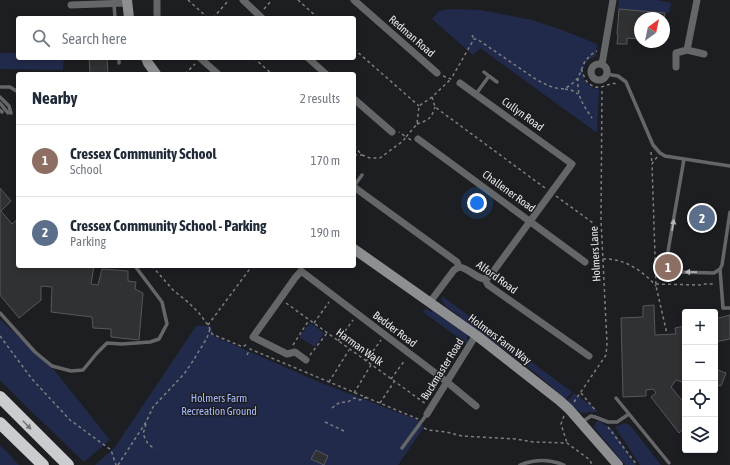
<!DOCTYPE html>
<html lang="en">
<head>
<meta charset="utf-8">
<style>
  :root { --surface:#fff; --page:#f6f6f7; --text:#1f2937; --muted:#747a83; --line:#e0e1e3; --accent:#1a73e8 }
  body { margin:0; font-family:"Asap Condensed",sans-serif; background:var(--page); color:var(--text) }
  .controls { position:absolute; right:12px; bottom:12px; display:grid; overflow:hidden; border-radius:4px; box-shadow:0 2px 6px #0003 }
  .controls button { width:36px; height:36px; display:grid; place-items:center; padding:0; border:0; border-bottom:1px solid var(--line); background:var(--surface); color:var(--text); font:20px sans-serif }
  .compass { position:absolute; left:634px; top:12px; width:36px; height:36px; border-radius:50%; background:var(--surface); box-shadow:0 2px 6px #0003; rotate:33deg }
  .you { position:absolute; left:477px; top:203px; width:14px; height:14px; margin:-10px; border:3px solid #fff; border-radius:50%; background:#1a73e8; box-shadow:0 0 0 6px #1a73e833 }
  .badge { display:grid; place-items:center; width:26px; height:26px; border-radius:50%; background:var(--accent); color:#fff; font-size:13px; font-weight:700 }
  .pin { position:absolute; translate:-50% -50%; border:2px solid #fff; box-shadow:0 1px 4px #0006 }
  .list { margin:0; padding:0; list-style:none }
  h2 { display:flex; justify-content:space-between; align-items:center; height:52px; margin:0; padding:0 16px; font-size:17px }
  h2 small { font-size:13px; font-weight:400; color:var(--muted) }
  .list li { display:grid; grid-template-columns:26px 1fr auto; gap:12px; align-items:center; box-sizing:border-box; height:72px; padding:0 16px; border-top:1px solid var(--line) }
  .list b { display:block; font-size:15px; white-space:nowrap }
  .list p { margin:0; font-size:13px; white-space:nowrap; color:var(--muted) }
  .list em { font-size:13px; font-style:normal; color:var(--muted) }
  .icon { flex:none; width:22px; height:22px; fill:none; stroke:currentColor; stroke-width:2; stroke-linecap:round; stroke-linejoin:round }
  .map { position:relative; flex:none; width:730px; height:465px; overflow:hidden }
  .search { position:absolute; background:var(--surface); box-shadow:0 2px 6px #0003; left:16px; top:16px; width:340px; height:44px; display:flex; align-items:center; gap:10px; box-sizing:border-box; padding:0 14px; border-radius:4px; color:var(--muted); font-size:15px }
  .panel { position:absolute; background:var(--surface); box-shadow:0 2px 6px #0003; left:16px; top:72px; width:340px; height:196px; border-radius:4px }
  .map>svg:first-child { display:block }
</style>
</head>
<body>
<div class="map">
<svg width="730" height="465" viewBox="0 0 730 465">
  <rect width="100%" height="100%" fill="#1d1e21"/>
  <!-- green -->
  <path fill="#222a4b" d="M619,0H657L671,3L669,13L618,9Z
    M451,9L481,10L532,20L562,30L597,44L596,56C577,63 579,86 599,89L597,133L480,48L473,55L432,19L439,11Z
    M0,53H18V58H64L63,70L0,69Z
    M442,296L572,392L566,399L522,362L459,318L460,316C453,311 440,306 442,296Z
    M426,308L431,312L433,310L466,333C468,337 468,339 467,344L423,312Z
    M0,319L55,371L110,440L84,462L31,411L0,380Z
    M310,323L324,333L315,347L299,337Z
    M196,326H211L214,336L319,382L418,420L424,427L398,465H95L115,447Z
    M574,393L589,404L598,412H593L581,413L567,401Z
    M599,421L612,429L636,465H625L594,427L596,422Z
    M624,423L630,425L661,465H640L615,427Z
    M0,445L19,465H0Z"/>
  <!-- building -->
  <path fill="#303133" stroke="#57585b" d="M619,9L665,13L664,20V18H640V39L627,38V44H617L618,34H617Z
    M89,58H107L108,74H90Z
    M0,188L11,201L1,211L12,224L18,219V266H94L91,284L98,285L102,269L128,271V281L136,282L135,289L143,293L139,340L111,337V329L93,328L92,317L51,312L52,287L41,286V300L19,318L0,295Z
    M654,305L655,335L676,334L675,328L685,326V349H684L683,358H685V383L676,380L671,387L685,404V428L679,433L651,397L656,393L653,389L646,390V396L623,397L621,318L643,317V306Z
    M730,315V339L715,342V319Z
    M715,369L726,373L721,386L718,385L715,393Z
    M316,450L328,456L324,465L311,459Z"/>
  <g fill="none" stroke-linecap="round" stroke-linejoin="round">
    <!-- path -->
    <path stroke="#7f7f82" stroke-width="1.5" stroke-dasharray="3 3" stroke-linecap="butt" d="M188,0L208,18
      M298,0L318,18
      M264,9L272,0
      M213,18L229,0
      M472,35L474,39
      M354,49L419,106
      M254,58L272,74
      M581,69C583,72 583,75 585,78C586,81 588,84 591,85C601,92 608,81 618,84
      M185,74L195,64
      M443,76L451,79L474,39H477L537,80L549,86L556,88L564,89L569,86L574,82L578,78L585,61L592,54L597,51
      M578,78C577,97 582,103 592,118
      M565,89L571,90L578,94
      M432,97L435,107L545,188
      M417,124C429,120 431,119 435,107
      M411,140L406,137L417,124L419,106L432,97L451,79
      M354,146L362,155L370,158H380L403,141L406,137L399,132
      M651,152L652,164
      M354,155H362
      M657,157L652,164L656,286L667,334
      M556,196L593,223
      M603,259C624,258 643,271 656,286
      M152,266L173,290L189,303L199,313L208,325L212,334L243,347L248,343
      M656,284L700,285L702,284H715
      M286,303L426,404
      M314,323L329,302
      M208,325L252,266
      M0,336L32,379L70,420L111,450L116,465
      M338,341L353,320
      M293,345L309,320
      M247,355L250,349L418,419
      M310,355L327,333
      M366,361L381,340
      M391,379L405,360
      M329,382L349,350
      M354,393L371,365
      M581,393L596,411
      M574,402L606,355L607,343L601,220L602,88
      M380,403L394,382
      M332,408L340,402C346,403 349,402 354,398L360,400L367,397
      M564,416L561,424L567,443
      M325,422L344,431
      M146,424L143,434L148,444L155,449
      M608,427L637,465
      M424,428L428,430L446,432L462,436L516,439L534,442L567,443L590,460L592,465
      M118,465L146,422L153,407L184,374L191,364L207,338L210,329"/>
    <!-- lane -->
    <path stroke="#656667" stroke-width="3.5" d="M114,4L115,18
      M119,58V63
      M606,74L618,76L626,82L653,145L660,153L665,156L730,166
      M489,76L497,82
      M0,87H10L18,92
      M476,94L489,76L484,72
      M0,97L9,106L11,113
      M0,103L8,113
      M0,110L2,112
      M684,159L666,263L668,268L676,272L714,273L720,269
      M354,186L362,175
      M730,212L722,265L720,269L723,308H730
      M0,313L35,352L52,366L71,371L83,370L97,353L107,343L122,344L150,342L159,339L167,324L162,302L135,266
      M616,398L669,463
      M582,422L591,416L595,417L608,422H617L629,414
      M402,448L427,414
      M520,465C535,459 549,459 564,465"/>
    <!-- street -->
    <path stroke="#656667" stroke-width="7" d="M157,0V18
      M243,0L262,18
      M354,0L437,73
      M71,5L127,3
      M687,50L697,0
      M200,58L218,74
      M308,58L326,74
      M602,64L613,0
      M591 72a8 8 0 1 1 16 0a8 8 0 1 1-16 0Z
      M676,67V53L687,50L704,54
      M460,83L572,164L490,276L485,279
      M354,99L392,132
      M418,139L585,262
      M354,187L457,262L459,267C469,268 475,278 485,279L488,285L589,356
      M430,302L454,270L459,267
      M306,360L295,352L287,354L253,337L295,278L301,271L447,382L476,406
      M427,414L476,335"/>
    <!-- secondary -->
    <path stroke="#8e8f91" stroke-width="10" d="M127,0L129,18
      M146,58L148,63L156,74
      M354,249L476,335L559,400L569,409L618,465"/>
    <!-- highway -->
    <path stroke="#cbccd0" stroke-width="12" d="M0,397L68,465
      M0,423L43,465"/>
  </g>
  <!-- one-way arrows -->
  <defs><path id="oneway-solid" d="M-6-.8H1V-3.2L6.5 0L1 3.2V.8H-6Z"/></defs>
  <g fill="#b4b5b6">
    <use href="#oneway-solid" transform="translate(673 225) rotate(-80)"/>
    <use href="#oneway-solid" transform="translate(691 272) rotate(-179)"/>
  </g>
  <use fill="#747578" href="#oneway-solid" transform="translate(27 425) rotate(46)"/>
  <g text-anchor="middle" dominant-baseline="central" stroke-width="3" stroke-linejoin="round" paint-order="stroke">
    <!-- street labels -->
    <g font-size="11" fill="#e9e9eb" stroke="#1d1e21">
      <text transform="translate(412 36) rotate(41)">Redman Road</text>
      <text transform="translate(523 114) rotate(36)">Cullyn Road</text>
      <text transform="translate(509 191) rotate(36)">Challener Road</text>
      <text transform="translate(595 254) rotate(-93)">Holmers Lane</text>
      <text transform="translate(497 277) rotate(36)">Alford Road</text>
      <text transform="translate(395 329) rotate(37)">Bedder Road</text>
      <text transform="translate(500 339) rotate(37)">Holmers Farm Way</text>
      <text transform="translate(360 347) rotate(36)">Harman Walk</text>
      <text transform="translate(442 369) rotate(-58)">Buckmaster Road</text>
    </g>
    <!-- park labels -->
    <g font-size="11" fill="#a9bbff" stroke="#1d1e21">
      <text x="219" y="398">Holmers Farm<tspan x="219" dy="13">Recreation Ground</tspan></text>
    </g>
  </g>
</svg>
<div class="controls">
<button>+</button>
<button>−</button>
<button><svg class="icon" aria-label="locate" viewBox="0 0 24 24"><circle cx="12" cy="12" r="6"/><path d="M12 2v4M12 18v4M2 12h4M18 12h4"/></svg></button>
<button><svg class="icon" aria-label="layers" viewBox="0 0 24 24"><path d="M12 4l9 5-9 5-9-5zM3 14l9 5 9-5"/></svg></button>
</div>
<svg class="compass" viewBox="-18 -18 36 36"><path d="M0-13l5 13h-10z" fill="#e53935"/><path d="M0 13l5-13h-10z" fill="#747a83"/></svg>
<div class="you"></div>
<div class="pin badge" style="left:668px;top:267px;background:#8d6e63">1</div>
<div class="pin badge" style="left:702px;top:218px;background:#5c6f8a">2</div>
<div class="search"><svg class="icon" aria-label="search" viewBox="0 0 24 24"><circle cx="10" cy="10" r="6"/><path d="M15 15l6 6"/></svg>Search here</div>
<section class="panel">
<h2>Nearby<small>2 results</small></h2>
<ul class="list">
<li><span class="badge" style="background:#8d6e63">1</span><div><b>Cressex Community School</b><p>School</p></div><em>170 m</em></li>
<li><span class="badge" style="background:#5c6f8a">2</span><div><b>Cressex Community School - Parking</b><p>Parking</p></div><em>190 m</em></li>
</ul>
</section>
</div>
</body>
</html>
